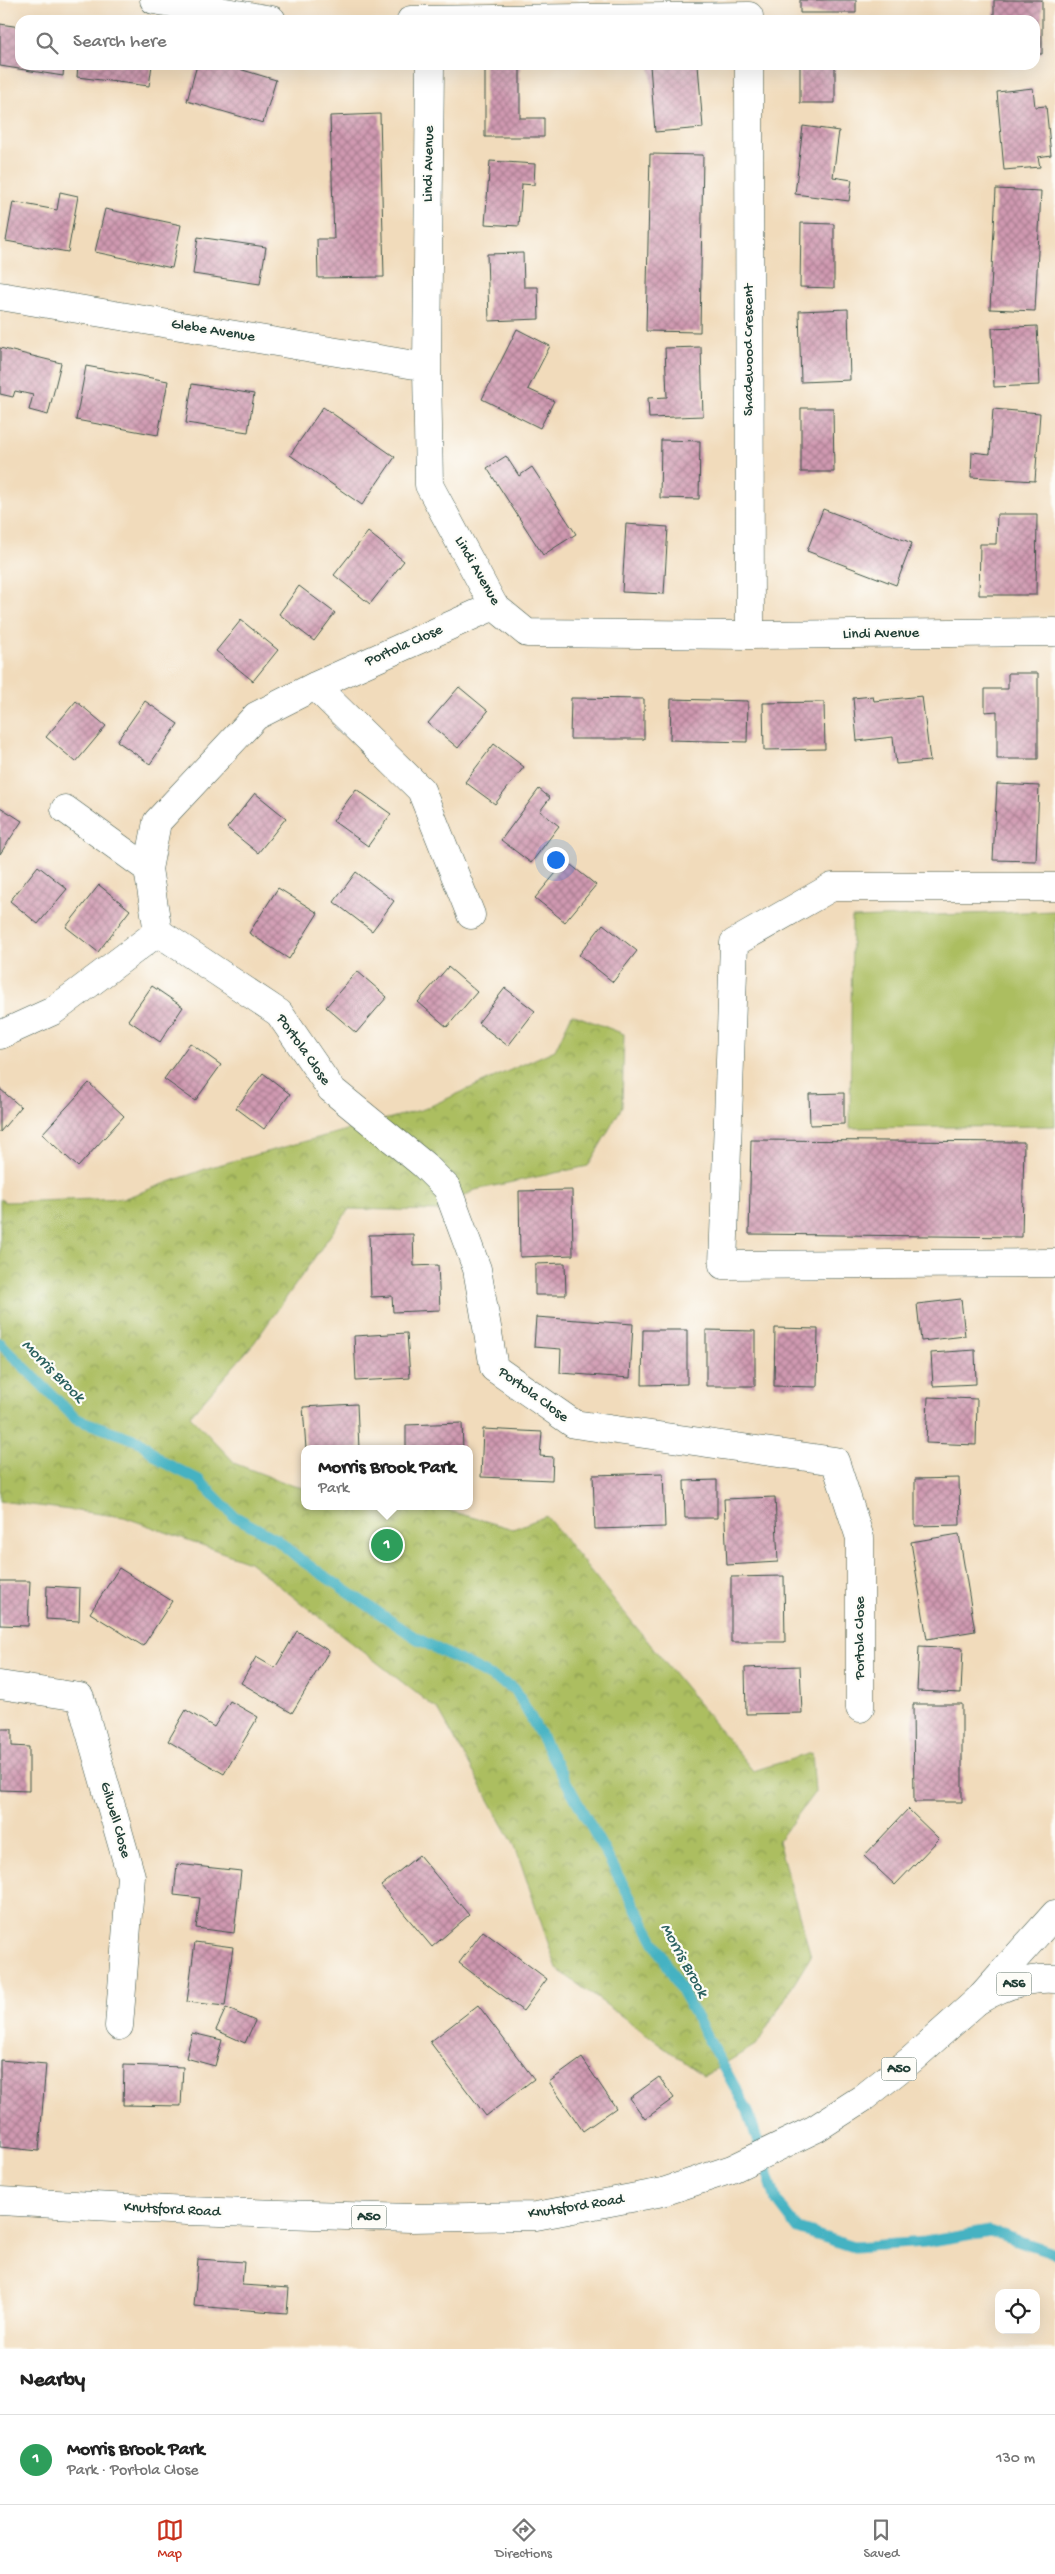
<!DOCTYPE html>
<html lang="en">
<head>
<meta charset="utf-8">
<style>
  :root { --surface:#fff; --page:#f6f6f6; --text:#222; --muted:#767676; --line:#e0e0e0; --accent:#c8321e }
  body { margin:0; font-family:"Gochi Hand",sans-serif; background:var(--page); color:var(--text) }
  .controls { position:absolute; right:15px; bottom:15px; display:grid; overflow:hidden; border-radius:10px; box-shadow:0 5px 20px #0002 }
  .controls button { width:45px; height:45px; display:grid; place-items:center; padding:0; border:0; border-bottom:1px solid var(--line); background:var(--surface); color:var(--text); font:25px sans-serif }
  .you { position:absolute; left:555px; top:859px; width:18px; height:18px; margin:-12px; border:4px solid #fff; border-radius:50%; background:#1a73e8; box-shadow:0 0 0 8px #1a73e833 }
  .badge { display:grid; place-items:center; width:32px; height:32px; border-radius:50%; background:var(--accent); color:#fff; font-size:16px; font-weight:700 }
  .pin { position:absolute; translate:-50% -50%; border:2px solid #fff; box-shadow:0 1px 5px #0006 }
  .popup { position:absolute; left:301px; top:1445px; width:172px; height:65px; box-sizing:border-box; display:grid; place-content:center; border-radius:10px; background:var(--surface); filter:drop-shadow(0 1px 4px #0005); font-size:16px; white-space:nowrap; color:var(--muted) }
  .popup b { font-size:19px; color:var(--text) }
  .popup::after { content:''; position:absolute; left:50%; top:100%; margin-left:-10px; border:10px solid transparent; border-top-color:var(--surface) }
  .list { margin:0; padding:0; list-style:none }
  h2 { display:flex; justify-content:space-between; align-items:center; height:65px; margin:0; padding:0 20px; font-size:21px }
  h2 small { font-size:16px; font-weight:400; color:var(--muted) }
  .list li { display:grid; grid-template-columns:32px 1fr auto; gap:15px; align-items:center; box-sizing:border-box; height:90px; padding:0 20px; border-top:1px solid var(--line) }
  .list b { display:block; font-size:19px; white-space:nowrap }
  .list p { margin:0; font-size:16px; white-space:nowrap; color:var(--muted) }
  .list em { font-size:16px; font-style:normal; color:var(--muted) }
  .icon { flex:none; width:28px; height:28px; fill:none; stroke:currentColor; stroke-width:2; stroke-linecap:round; stroke-linejoin:round }
  .map { position:relative; flex:none; width:1055px; height:2349px; overflow:hidden }
  .search { position:absolute; background:var(--surface); box-shadow:0 5px 20px #0002; left:15px; right:15px; top:15px; height:55px; display:flex; align-items:center; gap:12px; box-sizing:border-box; padding:0 18px; border-radius:15px; color:var(--muted); font-size:19px }
  .sheet { height:155px; background:var(--surface) }
  nav { display:flex; justify-content:space-around; align-items:center; box-sizing:border-box; height:70px; border-top:1px solid var(--line); background:var(--surface); font-size:14px; color:var(--muted) }
  nav a { display:grid; justify-items:center; gap:2px }
  nav .on { color:var(--accent) }
  .map>svg:first-child { display:block }
</style>
</head>
<body>
<div class="map">
<svg width="1055" height="2349" viewBox="0 0 1055 2349">
  <defs>
    <pattern id="park-crowns" width="20" height="18" patternUnits="userSpaceOnUse" patternTransform="scale(1.25)"><rect width="20" height="18" fill="#acbe61"/><path d="M2 6a3 3 0 1 1 6 0M12 15a3 3 0 1 1 6 0" fill="none" stroke="#8b9c51"/></pattern>
    <pattern id="building-cross-hatch" width="8" height="8" patternUnits="userSpaceOnUse" patternTransform="scale(1.25)"><rect width="8" height="8" fill="#d099b1"/><path d="M0 0l8 8M0 8l8-8" fill="none" stroke="#a87e91"/></pattern>
  </defs>
  <rect width="100%" height="100%" fill="#fdfcf7"/>
  <filter id="ink" filterUnits="userSpaceOnUse"><feTurbulence type="fractalNoise" baseFrequency=".02" numOctaves="2"/><feDisplacementMap in="SourceGraphic" scale="10" xChannelSelector="R" yChannelSelector="G"/><feConvolveMatrix kernelMatrix="1 2 1 2 8 2 1 2 1" color-interpolation-filters="sRGB"/></filter>
  <filter id="wash" filterUnits="userSpaceOnUse"><feTurbulence type="fractalNoise" baseFrequency=".0096" numOctaves="4" result="noise"/><feDisplacementMap in="SourceGraphic" scale="20" xChannelSelector="R" yChannelSelector="G"/><feGaussianBlur stdDeviation="1.12" result="paint"/><feColorMatrix in="noise" values="0 0 0 0 0 0 0 0 0 0 0 0 0 0 0 0 0 1.4 0 .05"/><feComposite in="paint" operator="in"/></filter>
  <g filter="url(#wash)">
    <rect width="100%" height="100%" fill="#f1dbbb"/>
    <!-- green -->
    <path fill="#acbe61" stroke="#667e4a" d="M1055,911V1126L850,1128L852,918Z"/>
    <!-- park -->
    <path fill="url(#park-crowns)" stroke="#667e4a" d="M572,1014L624,1034L622,1107L588,1166L475,1190L438,1211L349,1209L254,1343L190,1416L236,1464L294,1486L304,1488V1506H433L513,1529L546,1516L753,1771L812,1753L815,1792L778,1841L811,1956L757,2044L704,2076L557,1969L515,1846L439,1711L249,1562L124,1517L0,1501V1199L5,1202L125,1198L211,1167L424,1109L555,1050Z"/>
    <g fill="none" stroke-linecap="round" stroke-linejoin="round">
      <!-- stream -->
      <path stroke="#45b2c2" stroke-width="11" d="M0,1343L76,1419L139,1441L163,1462L199,1480L234,1516L276,1539L301,1560L416,1638L515,1689L748,2111L776,2200L798,2229L854,2247L925,2242L990,2231L1055,2253"/>
    </g>
    <g id="blocks">
      <!-- building -->
      <path fill="url(#building-cross-hatch)" d="M800,0H856V13H800Z
        M994,0H1042V54H1035V20H994Z
        M0,24L20,27V65H64L63,76L0,66Z
        M78,65H152L149,86L77,77Z
        M197,65H226L276,80L263,123L187,101Z
        M485,65H520V118H544V137H485Z
        M650,65H698L703,128L655,132Z
        M800,65H835V103H800Z
        M1033,88L1035,107L1046,106L1051,155L1038,157L1040,167L1004,170L997,92Z
        M380,114L384,277L318,278L317,239H334L330,116Z
        M803,126L839,131L833,177L852,180L849,201L795,194Z
        M650,154L703,155L700,332L646,331Z
        M490,161L535,164L534,185L522,184L519,226L485,224Z
        M996,189L1041,191L1035,311L990,309Z
        M60,192L78,196L68,252L6,241L13,202L57,210Z
        M105,209L181,225L172,268L95,252Z
        M801,223L834,224V288L800,287Z
        M198,237L266,247L260,284L193,274Z
        M523,253L524,287H538L539,319L489,321L487,254Z
        M848,309L850,380L801,382L799,311Z
        M1037,326L1040,385L994,387L992,328Z
        M517,329L550,346L528,389L554,401L540,428L482,399Z
        M701,347L703,416L649,418L648,398L667,397L665,348Z
        M0,348L61,363L48,415L29,410L33,395L15,391L13,397L0,394Z
        M86,366L168,381L158,435L76,420Z
        M192,384L254,394L248,432L186,423Z
        M323,407L395,457L362,505L290,455Z
        M801,408H833L834,472H801Z
        M993,409L1040,413L1035,481L971,477L972,452L990,454Z
        M661,440L700,441L699,499L660,498Z
        M506,456L519,476L532,467L576,534L543,555L487,468Z
        M823,509L912,543L896,585L807,551Z
        M997,514H1037L1036,595H979L980,544H996Z
        M626,524L668,527L664,594L622,592Z
        M368,532L404,561L370,604L334,575Z
        M299,586L335,613L314,641L279,614Z
        M241,620L278,650L253,681L216,651Z
        M1008,673H1038V759H997V711L985,712V689H1008Z
        M459,687L488,711L458,748L428,723Z
        M873,696L874,701L922,696L930,761L896,764L893,737L857,741L853,698Z
        M571,698L644,699V739H570Z
        M671,699L748,701L747,742L670,740Z
        M76,701L106,726L76,762L46,737Z
        M145,701L178,724L150,764L117,741Z
        M824,702L825,749L764,750L763,703Z
        M494,744L524,767L495,804L465,782Z
        M997,784L1039,786L1036,861L993,860Z
        M356,789L391,814L368,846L333,821Z
        M539,789L550,798L540,811L559,826L531,863L501,840Z
        M255,793L286,818L258,853L227,828Z
        M0,807L22,821L0,854Z
        M566,861L596,885L565,922L535,898Z
        M38,866L67,889L38,924L10,901Z
        M356,872L394,901L372,931L334,902Z
        M99,885L130,910L98,952L66,927Z
        M278,888L318,913L289,959L249,933Z
        M603,924L637,951L613,982L579,955Z
        M448,967L477,992L447,1027L418,1002Z
        M357,971L387,997L356,1033L326,1007Z
        M152,986L183,1007L160,1042L128,1020Z
        M505,988L535,1011L508,1046L478,1023Z
        M190,1043L221,1065L195,1101L164,1079Z
        M263,1073L290,1094L264,1129L236,1108Z
        M89,1083L124,1116L78,1167L42,1134Z
        M0,1089L21,1107L0,1132Z
        M844,1093V1124L810,1125L809,1094Z
        M751,1140L1024,1142L1022,1237L749,1234Z
        M572,1190L573,1255L520,1257L519,1191Z
        M413,1234L414,1266L438,1265L440,1310L393,1312L392,1296L371,1297L369,1235Z
        M565,1263L566,1295H535V1264Z
        M961,1299L965,1336L921,1341L917,1304Z
        M536,1317L633,1324L630,1378L560,1373L561,1349L534,1347Z
        M775,1328L818,1329L817,1387L774,1386Z
        M643,1330H687V1384L642,1385Z
        M706,1330L755,1331V1386H706Z
        M407,1333L410,1378L356,1381L354,1336Z
        M975,1350L976,1384L933,1386L931,1353Z
        M928,1397L977,1399L976,1445L926,1443Z
        M357,1404L359,1449H306L303,1407Z
        M462,1423L463,1449H406V1425Z
        M483,1429L542,1432L540,1456L553,1457L552,1480L481,1477Z
        M663,1473L665,1527L595,1529L593,1475Z
        M959,1478L960,1525L915,1526V1479Z
        M717,1480V1518H685L684,1481Z
        M775,1497L778,1562L727,1565L724,1499Z
        M959,1534L975,1631L927,1639L911,1542Z
        M119,1568L172,1601L143,1646L90,1613Z
        M784,1576L785,1642H731V1577Z
        M0,1581H30L28,1626L0,1625Z
        M47,1586L80,1588L79,1621L46,1619Z
        M297,1631L329,1651L292,1713L241,1683L256,1657L275,1668Z
        M919,1646L963,1648L961,1693L917,1691Z
        M800,1666L802,1713L746,1714L745,1668Z
        M230,1701L258,1717L224,1774L168,1741L186,1710L214,1727Z
        M913,1704H962V1802H914Z
        M0,1729H12V1746L29,1747V1791L0,1790Z
        M908,1809L939,1839L895,1885L864,1856Z
        M419,1855L469,1915L432,1947L381,1886Z
        M177,1864L241,1871L234,1933L196,1928L200,1898L174,1895Z
        M483,1931L547,1979L523,2011L459,1963Z
        M195,1942L233,1947L225,2006L187,2002Z
        M478,2005L534,2079L486,2116L430,2042Z
        M226,2008L255,2021L245,2043L216,2030Z
        M192,2033L222,2040L215,2066L186,2058Z
        M582,2058L616,2108L583,2131L549,2082Z
        M0,2060L46,2064L39,2151L0,2147Z
        M124,2065L183,2067L181,2106L123,2105Z
        M659,2077L674,2098L645,2119L630,2098Z
        M198,2259L244,2262L242,2285L289,2288L287,2313L194,2306Z"/>
    </g>
  </g>
  <g filter="url(#ink)">
    <use href="#blocks" fill-opacity="0" stroke="#3e5548" stroke-width="1"/>
    <g fill="none" stroke-linecap="round" stroke-linejoin="round">
      <defs>
        <path id="minor" d="M154,0L272,20
          M411,20L749,16
          M430,65L427,367L429,485L494,606L527,633L750,635L1055,632
          M749,65L750,635
          M0,296L427,367
          M494,606L315,686L256,716L157,822L148,869L158,932L279,1013L331,1089L424,1165L447,1188L477,1269L494,1368L574,1424L835,1461L860,1538V1708
          M315,686L421,790L471,915
          M65,809L148,869
          M1055,887H832L734,943L723,1265L1055,1263
          M0,1035L53,1011L158,932
          M0,1685L80,1697L131,1876L119,2026"/>
        <path id="major" d="M977,2001C1000,1987 1027,1977 1055,1979"/>
        <path id="highway" d="M0,2201L187,2211L411,2218L536,2216L663,2192L732,2169L815,2129L863,2098L911,2060L977,2001L1055,1914"/>
      </defs>
      <!-- minor casing -->
      <use href="#minor" stroke="#3e5548" stroke-width="29"/>
      <!-- major casing -->
      <use href="#major" stroke="#3e5548" stroke-width="29"/>
      <!-- highway casing -->
      <use href="#highway" stroke="#3e5548" stroke-width="29"/>
      <!-- minor -->
      <use href="#minor" stroke="#fff" stroke-width="28"/>
      <!-- major -->
      <use href="#major" stroke="#fff" stroke-width="28"/>
      <!-- highway -->
      <use href="#highway" stroke="#fff" stroke-width="28"/>
    </g>
  </g>
  <g text-anchor="middle" dominant-baseline="central" stroke-width="4.5" stroke-linejoin="round" paint-order="stroke">
    <!-- shield labels -->
    <g fill="#fdfcf7" stroke="#62766e" stroke-width="1">
      <rect x="996.5" y="1972.5" width="35" height="23" rx="4"/>
      <rect x="881.5" y="2057.5" width="35" height="23" rx="4"/>
      <rect x="351.5" y="2205.5" width="35" height="23" rx="4"/>
    </g>
    <g font-size="14" font-weight="bold" fill="#1f3d34">
      <text x="1014" y="1984">A56</text>
      <text x="899" y="2069">A50</text>
      <text x="369" y="2217">A50</text>
    </g>
    <!-- street labels -->
    <g font-size="15" fill="#1f3d34" stroke="#fdfcf7">
      <text transform="translate(429 164) rotate(-89)">Lindi Avenue</text>
      <text transform="translate(213 331) rotate(9)">Glebe Avenue</text>
      <text transform="translate(749 350) rotate(-90)">Shadewood Crescent</text>
      <text transform="translate(477 571) rotate(60)">Lindi Avenue</text>
      <text transform="translate(881 634) rotate(-1)">Lindi Avenue</text>
      <text transform="translate(404 646) rotate(-24)">Portola Close</text>
      <text transform="translate(303 1050) rotate(55)">Portola Close</text>
      <text transform="translate(533 1395) rotate(36)">Portola Close</text>
      <text transform="translate(860 1638) rotate(-90)">Portola Close</text>
      <text transform="translate(115 1820) rotate(74)">Gilwell Close</text>
      <text transform="translate(576 2207) rotate(-9)">Knutsford Road</text>
      <text transform="translate(172 2210) rotate(3)">Knutsford Road</text>
    </g>
    <!-- water labels -->
    <g font-size="16" font-style="italic" fill="#2a605f" stroke="#fdfcf7">
      <text transform="translate(52 1372) rotate(45)">Morris Brook</text>
      <text transform="translate(683 1961) rotate(61)">Morris Brook</text>
    </g>
  </g>
</svg>
<div class="controls">
<button><svg class="icon" aria-label="locate" viewBox="0 0 24 24"><circle cx="12" cy="12" r="6"/><path d="M12 2v4M12 18v4M2 12h4M18 12h4"/></svg></button>
</div>
<div class="you"></div>
<div class="pin badge" style="left:387px;top:1545px;background:#2e9e5b">1</div>
<div class="popup"><b>Morris Brook Park</b>Park</div>
<div class="search"><svg class="icon" aria-label="search" viewBox="0 0 24 24"><circle cx="10" cy="10" r="6"/><path d="M15 15l6 6"/></svg>Search here</div>
</div>
<section class="sheet">
<h2>Nearby<small></small></h2>
<ul class="list">
<li><span class="badge" style="background:#2e9e5b">1</span><div><b>Morris Brook Park</b><p>Park · Portola Close</p></div><em>130 m</em></li>
</ul>
</section>
<nav>
<a class="on"><svg class="icon" aria-label="map" viewBox="0 0 24 24"><path d="M3 6l6-2 6 2 6-2v14l-6 2-6-2-6 2zM9 4v14M15 6v14"/></svg>Map</a>
<a><svg class="icon" aria-label="directions" viewBox="0 0 24 24"><path d="M12 3l9 9-9 9-9-9zM9 14v-3h6M13 9l2 2-2 2"/></svg>Directions</a>
<a><svg class="icon" aria-label="saved" viewBox="0 0 24 24"><path d="M7 4h10v16l-5-4-5 4z"/></svg>Saved</a>
</nav>
</body>
</html>
